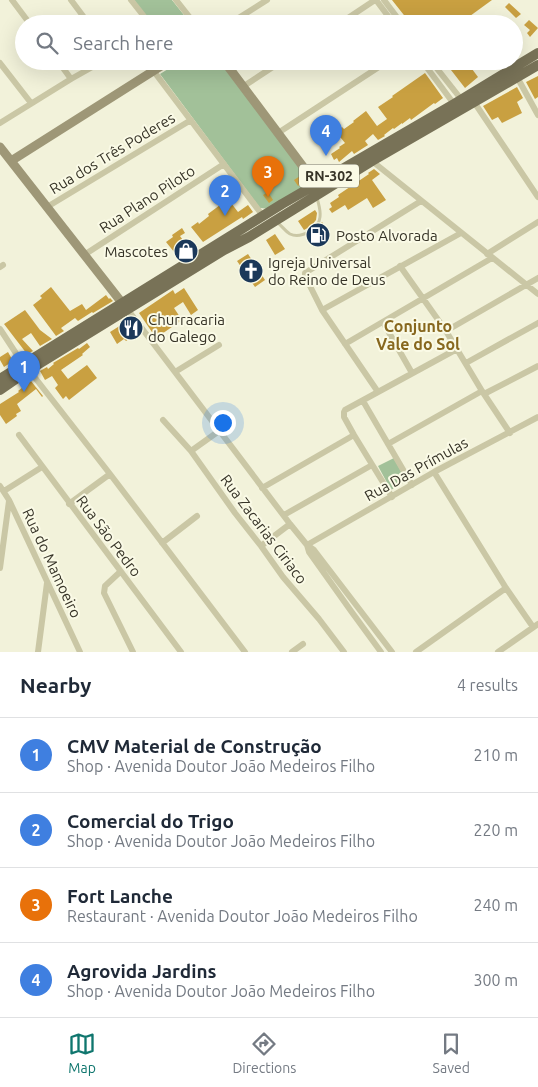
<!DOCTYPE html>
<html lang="en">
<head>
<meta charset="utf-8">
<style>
  :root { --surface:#fff; --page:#f2f2f3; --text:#1f2937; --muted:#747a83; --line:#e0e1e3; --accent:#0f766e }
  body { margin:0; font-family:Ubuntu,sans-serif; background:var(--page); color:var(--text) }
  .you { position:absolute; left:222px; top:422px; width:18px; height:18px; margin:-12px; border:4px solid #fff; border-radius:50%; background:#1a73e8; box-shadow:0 0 0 8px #1a73e833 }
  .badge { display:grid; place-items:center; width:32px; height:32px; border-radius:50%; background:var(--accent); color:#fff; font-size:16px; font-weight:700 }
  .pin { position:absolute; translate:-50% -41px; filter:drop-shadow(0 1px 2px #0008) }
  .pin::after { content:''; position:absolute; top:26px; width:18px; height:15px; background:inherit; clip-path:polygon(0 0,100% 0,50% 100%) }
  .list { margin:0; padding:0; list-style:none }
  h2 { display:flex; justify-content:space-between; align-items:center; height:65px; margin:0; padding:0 20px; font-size:21px }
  h2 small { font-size:16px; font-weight:400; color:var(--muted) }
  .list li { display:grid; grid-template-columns:32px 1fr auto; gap:15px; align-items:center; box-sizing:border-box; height:75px; padding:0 20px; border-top:1px solid var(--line) }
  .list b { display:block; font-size:19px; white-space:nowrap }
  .list p { margin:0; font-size:16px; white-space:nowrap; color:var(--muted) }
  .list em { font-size:16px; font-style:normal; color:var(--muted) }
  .icon { flex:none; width:28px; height:28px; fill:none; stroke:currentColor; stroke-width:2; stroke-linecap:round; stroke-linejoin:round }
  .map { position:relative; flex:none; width:538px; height:652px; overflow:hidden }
  .search { position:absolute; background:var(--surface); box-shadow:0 5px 20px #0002; left:15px; right:15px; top:15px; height:55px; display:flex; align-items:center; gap:12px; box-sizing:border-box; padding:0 18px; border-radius:28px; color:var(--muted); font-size:19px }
  .sheet { height:365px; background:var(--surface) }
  nav { display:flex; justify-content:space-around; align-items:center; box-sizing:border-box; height:70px; border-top:1px solid var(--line); background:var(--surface); font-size:14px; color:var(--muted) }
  nav a { display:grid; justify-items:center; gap:2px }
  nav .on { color:var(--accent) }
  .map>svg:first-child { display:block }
</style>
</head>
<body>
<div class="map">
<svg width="538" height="652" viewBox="0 0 538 652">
  <rect width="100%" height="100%" fill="#f2f2da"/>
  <!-- green -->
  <path fill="#a2c199" d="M134,0H172L191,24H152Z
    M181,61H221L309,179L310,183L270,209L260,208L160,74Z
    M394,458L406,481L391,490L378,466Z"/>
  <!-- building -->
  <path fill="#c9a041" d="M392,0H492L459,24H411Z
    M509,3L521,14L516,18L505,7Z
    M529,20L538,28L530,37L527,33L530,30L524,25Z
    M444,61H466L478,77L465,88Z
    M425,73L443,98L435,104L434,103L411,120L410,118L402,124V123L394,129L393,128L384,135L385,136L378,140L373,134L365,141L368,145L354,154L352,151L339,162L337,158L334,160L331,154L340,148L339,147L345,143L336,132L342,127L344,129L354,122L353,121L366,111L377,126L387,119L378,107L393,97L392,96Z
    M538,76V97L535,99L526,82Z
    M517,87L523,98L517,102L522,113L502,123L498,117L492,120L483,106Z
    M317,165L322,172L317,175L312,168Z
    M374,169L380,174L372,180L386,200L373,208L367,198L348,210L345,205L332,213L329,209L332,207L330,203L339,197L338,195L369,174L368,173Z
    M300,176L304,182L298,186L294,180Z
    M268,192L273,200L269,203L263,195Z
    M228,199L238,212L248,205L253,212L243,219L242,217L203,242L191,227L198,222L199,224L209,216L208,214Z
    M315,210L317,213L316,220L311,226L304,230L298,221Z
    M322,222L329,232L312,243L307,236L315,232Z
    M182,228L185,233L180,236L190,250L179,258L166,242L173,237L172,235Z
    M275,234L285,249L275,255L266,240Z
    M248,254L265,280L255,287L237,261Z
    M51,287L70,311L82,304L86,310L106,295L109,299L110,298L113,301L93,313L92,312L78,321L75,318L61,328L64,331L56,336L33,305L42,298L40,296Z
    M184,288L198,310L191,315L183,302L174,308L182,320L156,338L139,313L173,290L175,294Z
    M25,310L40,330L52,339L40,346L31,333L22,339L33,351L27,354L4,324Z
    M129,320L139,332L126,341L124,339L117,344L110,332Z
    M87,343L90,347L82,354L83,355L61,370L68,379L87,365L97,378L69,400L66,396L63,399L55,388L58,385L52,376L45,380L40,371L47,367L48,369L54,364L53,363L78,348L79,349Z
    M8,352L13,361L4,367L0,360V357Z
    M31,381L43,396L42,397L36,389L17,404L21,411L16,414L17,416L6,424L0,415V404L19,392L18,391Z"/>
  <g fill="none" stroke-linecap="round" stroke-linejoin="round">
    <!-- service -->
    <path stroke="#cac7a5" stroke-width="3" d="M278,223C282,226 285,231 290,234C301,239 319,229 320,217C321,210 318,203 317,197"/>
    <!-- minor -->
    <path stroke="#cac7a5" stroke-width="6" d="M12,0L30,24
      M71,0L89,24
      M131,0L150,24
      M176,0L195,24
      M376,0L394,24
      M384,0L402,24
      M229,24L267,0
      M339,24L375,0
      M58,61L71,79
      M146,61L263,216
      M422,61L454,104
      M431,61L461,99
      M0,63L31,103
      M517,77L538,115
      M244,86L282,61
      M474,102L538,197
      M0,123L71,79L103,61
      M278,133L388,61
      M372,161L538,294
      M47,207L191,120
      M487,254L538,222
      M84,255L224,164
      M400,266L446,331L482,391L510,433
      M0,267L3,265
      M128,310L290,524L307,545L314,550L392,652
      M322,310L461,233
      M383,322L412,373
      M0,329L23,364
      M446,331L538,278
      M345,344L492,258
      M466,363L538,323
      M29,370L110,474L245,652
      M175,372L219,345
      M378,392L322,310L305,276V273L421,201
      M484,394L538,366
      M363,401L412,485
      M163,420L191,451L235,513L261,546L283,577L319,619L344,652
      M19,435L181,652
      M388,444L482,391
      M191,451L219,431
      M434,472L506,588L533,627
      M0,486L9,500L80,652
      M262,488L354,435
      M4,491L42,467
      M392,497L354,435L344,417V412L345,410L457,349
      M69,504L110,474
      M284,515L372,465
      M162,543L197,516
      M307,545L434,472L538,417
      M307,545L309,552L351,611L381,652
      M261,546L290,524
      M0,568L9,501
      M120,572L105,586L104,593L133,652
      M38,652L47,583
      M292,652L303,644
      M416,652L506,588
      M498,652L538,624"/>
    <!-- secondary -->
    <path stroke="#9e9777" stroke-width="9" d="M224,61L316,184
      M0,147L126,308
      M11,161L169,61"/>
    <!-- primary -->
    <path stroke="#787257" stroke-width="10" d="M0,379L282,204L454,104L538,53
      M0,390L29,370L224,250L249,237L372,161L538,65"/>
  </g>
  <!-- icons -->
  <defs>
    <symbol id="fuel-disc" viewBox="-11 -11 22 22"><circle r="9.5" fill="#1b3859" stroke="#fafae6"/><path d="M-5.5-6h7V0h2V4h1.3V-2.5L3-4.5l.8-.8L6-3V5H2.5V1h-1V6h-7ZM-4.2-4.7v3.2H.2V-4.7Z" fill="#fff"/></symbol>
    <symbol id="shop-disc" viewBox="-11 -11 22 22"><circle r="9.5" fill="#1b3859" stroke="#fafae6"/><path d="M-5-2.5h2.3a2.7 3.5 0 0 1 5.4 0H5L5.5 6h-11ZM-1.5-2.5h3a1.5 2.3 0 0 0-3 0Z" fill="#fff"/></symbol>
    <symbol id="church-disc" viewBox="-11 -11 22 22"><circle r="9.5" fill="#1b3859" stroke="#fafae6"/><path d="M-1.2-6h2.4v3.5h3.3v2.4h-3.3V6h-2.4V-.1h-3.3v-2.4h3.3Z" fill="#fff"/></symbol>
    <symbol id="restaurant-disc" viewBox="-11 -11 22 22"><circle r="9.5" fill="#1b3859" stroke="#fafae6"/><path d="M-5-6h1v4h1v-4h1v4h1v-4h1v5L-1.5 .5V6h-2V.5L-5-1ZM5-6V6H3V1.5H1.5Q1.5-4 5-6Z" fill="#fff"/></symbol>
  </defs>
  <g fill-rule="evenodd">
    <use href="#fuel-disc" x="304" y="221" width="28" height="28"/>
    <use href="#shop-disc" x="172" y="237" width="28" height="28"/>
    <use href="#church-disc" x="237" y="257" width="28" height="28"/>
    <use href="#restaurant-disc" x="117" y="314" width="28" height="28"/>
  </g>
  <g text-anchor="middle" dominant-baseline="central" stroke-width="4" stroke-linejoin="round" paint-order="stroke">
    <!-- shield labels -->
    <rect fill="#fafae6" stroke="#716f60" stroke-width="1" x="299" y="164.5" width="60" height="23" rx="4"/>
    <g font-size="14" font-weight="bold" fill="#363327">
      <text x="329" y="176">RN-302</text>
    </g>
    <!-- street labels -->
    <g font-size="15" fill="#363327" stroke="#fafae6">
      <text transform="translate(112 153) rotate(-31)">Rua dos Três Poderes</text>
      <text transform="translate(147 199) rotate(-33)">Rua Plano Piloto</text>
      <text transform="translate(416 469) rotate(-29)">Rua Das Prímulas</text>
      <text transform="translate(264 529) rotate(53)">Rua Zacarias Ciriaco</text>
      <text transform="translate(109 536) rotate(53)">Rua São Pedro</text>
      <text transform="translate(52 563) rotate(65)">Rua do Mamoeiro</text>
    </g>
    <!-- poi labels -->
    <g font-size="15" fill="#363327" stroke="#fafae6" text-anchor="start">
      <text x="336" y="235">Posto Alvorada</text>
      <text x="168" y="251" text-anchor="end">Mascotes</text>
      <text x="268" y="262">Igreja Universal<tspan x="268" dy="17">do Reino de Deus</tspan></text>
      <text x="148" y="319">Churracaria<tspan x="148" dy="17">do Galego</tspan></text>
    </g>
    <!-- neighbourhood labels -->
    <g font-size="16" font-weight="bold" fill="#87671e" stroke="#fafae6">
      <text x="418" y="326">Conjunto<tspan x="418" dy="18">Vale do Sol</tspan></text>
    </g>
  </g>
</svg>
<div class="you"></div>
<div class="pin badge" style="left:24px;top:392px;background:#3f7fe0">1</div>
<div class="pin badge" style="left:225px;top:216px;background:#3f7fe0">2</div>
<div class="pin badge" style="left:268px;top:197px;background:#e8710a">3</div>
<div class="pin badge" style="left:326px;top:156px;background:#3f7fe0">4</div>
<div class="search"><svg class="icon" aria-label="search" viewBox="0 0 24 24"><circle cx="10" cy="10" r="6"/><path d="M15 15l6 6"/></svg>Search here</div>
</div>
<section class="sheet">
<h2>Nearby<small>4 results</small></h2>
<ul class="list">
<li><span class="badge" style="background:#3f7fe0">1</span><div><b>CMV Material de Construção</b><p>Shop · Avenida Doutor João Medeiros Filho</p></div><em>210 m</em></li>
<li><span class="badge" style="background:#3f7fe0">2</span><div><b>Comercial do Trigo</b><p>Shop · Avenida Doutor João Medeiros Filho</p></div><em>220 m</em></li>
<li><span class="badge" style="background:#e8710a">3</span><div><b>Fort Lanche</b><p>Restaurant · Avenida Doutor João Medeiros Filho</p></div><em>240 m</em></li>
<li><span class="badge" style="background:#3f7fe0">4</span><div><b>Agrovida Jardins</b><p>Shop · Avenida Doutor João Medeiros Filho</p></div><em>300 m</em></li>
</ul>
</section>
<nav>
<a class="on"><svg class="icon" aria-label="map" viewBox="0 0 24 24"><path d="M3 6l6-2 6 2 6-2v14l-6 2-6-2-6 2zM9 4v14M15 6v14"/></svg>Map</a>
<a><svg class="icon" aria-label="directions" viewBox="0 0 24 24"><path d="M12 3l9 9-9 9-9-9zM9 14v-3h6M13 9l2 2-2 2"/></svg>Directions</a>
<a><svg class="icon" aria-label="saved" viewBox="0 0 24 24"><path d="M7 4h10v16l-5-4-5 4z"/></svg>Saved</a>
</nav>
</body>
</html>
